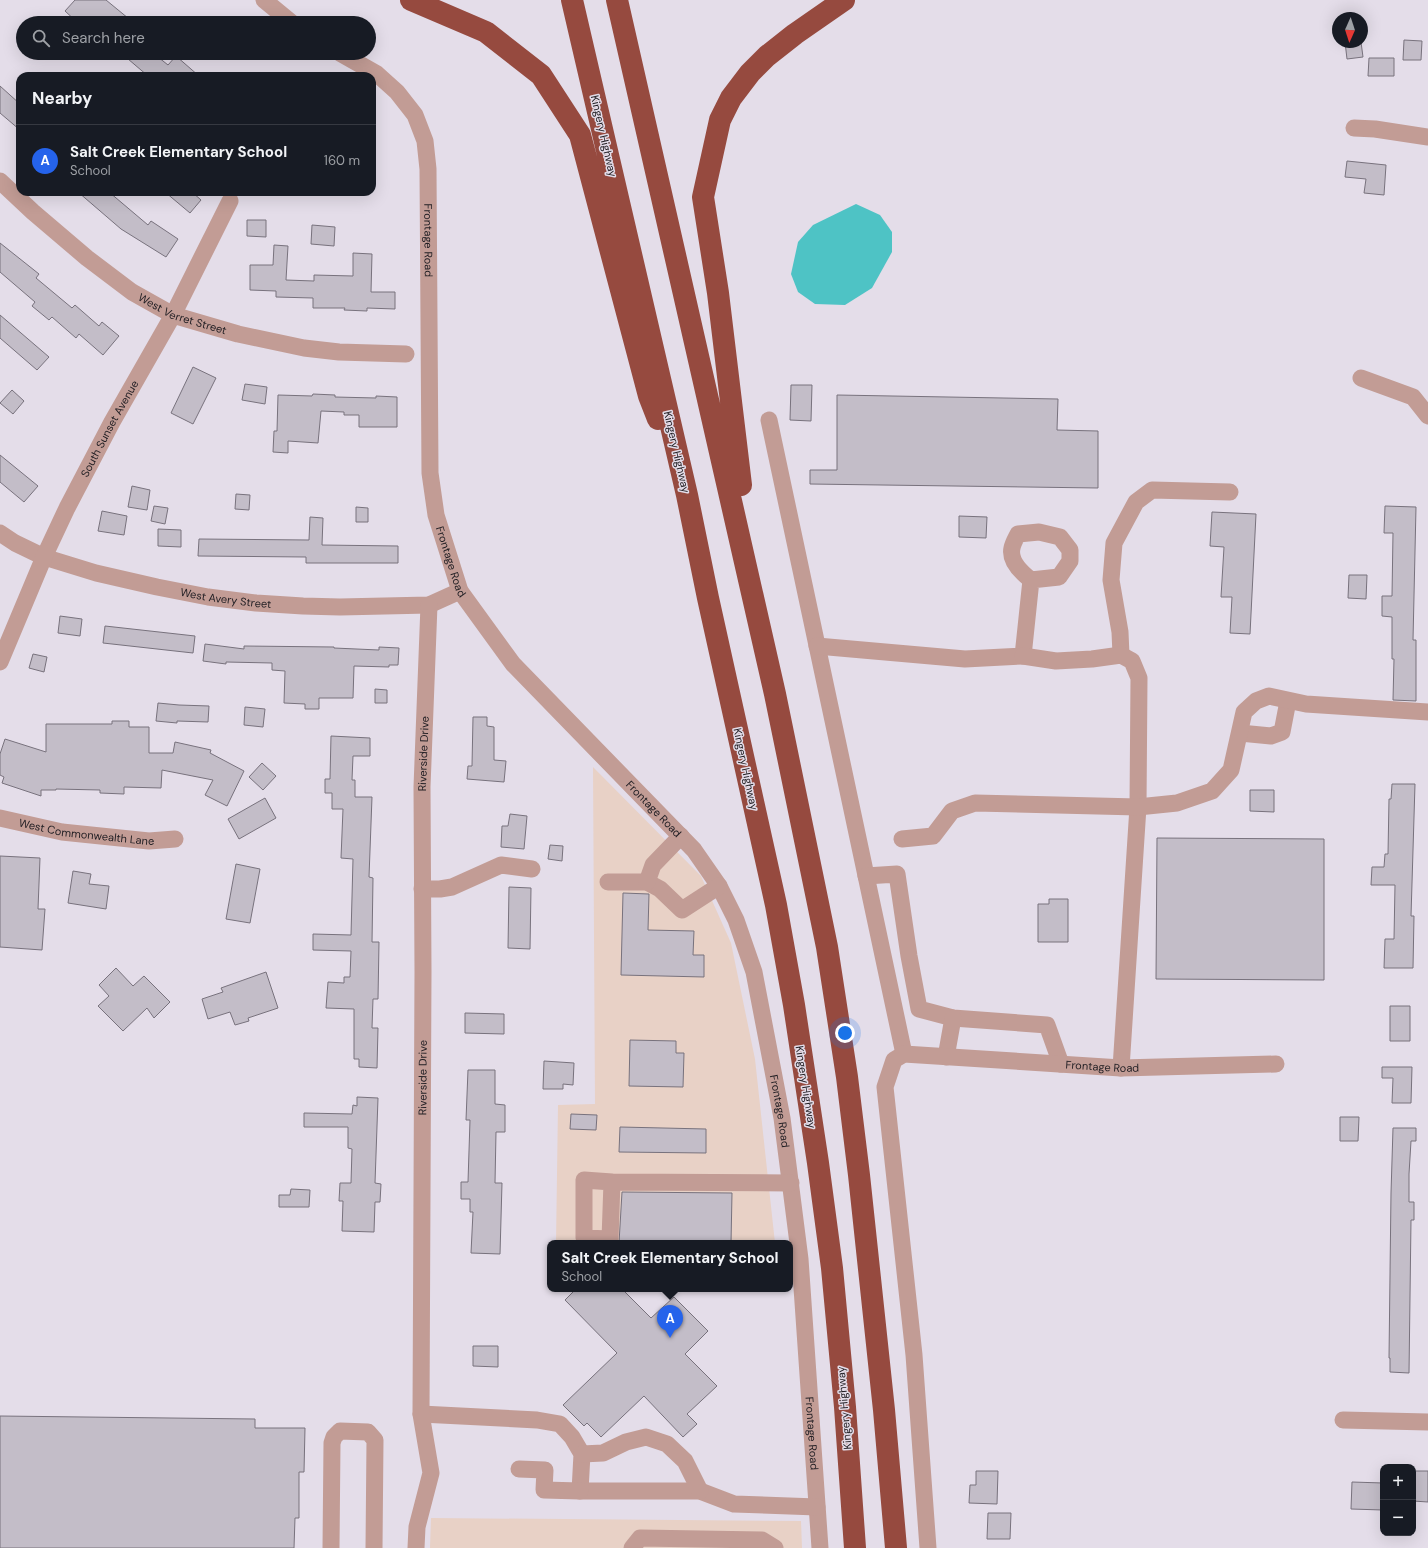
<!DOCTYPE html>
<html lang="en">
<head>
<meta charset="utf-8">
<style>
  :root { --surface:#171b24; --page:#242831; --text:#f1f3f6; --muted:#9ea1a6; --line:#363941; --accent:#2563eb }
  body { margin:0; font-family:"DM Sans",sans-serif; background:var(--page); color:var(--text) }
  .controls { position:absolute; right:12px; bottom:12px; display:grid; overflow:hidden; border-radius:8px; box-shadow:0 4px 16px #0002 }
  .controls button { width:36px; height:36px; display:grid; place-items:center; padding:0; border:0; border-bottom:1px solid var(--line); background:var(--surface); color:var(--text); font:20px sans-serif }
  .compass { position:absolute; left:1332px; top:12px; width:36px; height:36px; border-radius:50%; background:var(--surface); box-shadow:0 4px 16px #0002; rotate:183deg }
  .you { position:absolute; left:845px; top:1033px; width:14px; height:14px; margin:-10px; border:3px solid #fff; border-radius:50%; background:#1a73e8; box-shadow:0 0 0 6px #1a73e833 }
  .badge { display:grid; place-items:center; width:26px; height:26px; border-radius:50%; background:var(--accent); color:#fff; font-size:13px; font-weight:700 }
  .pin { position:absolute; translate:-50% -33px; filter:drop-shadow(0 1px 2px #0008) }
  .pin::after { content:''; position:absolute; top:21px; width:14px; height:12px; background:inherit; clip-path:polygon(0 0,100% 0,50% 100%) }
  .popup { position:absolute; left:547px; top:1240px; width:246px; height:52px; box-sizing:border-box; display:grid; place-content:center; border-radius:8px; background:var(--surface); filter:drop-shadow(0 1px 3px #0005); font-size:13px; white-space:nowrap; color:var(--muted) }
  .popup b { font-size:15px; color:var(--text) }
  .popup::after { content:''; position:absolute; left:50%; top:100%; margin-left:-8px; border:8px solid transparent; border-top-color:var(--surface) }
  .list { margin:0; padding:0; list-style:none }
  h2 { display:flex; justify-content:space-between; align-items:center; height:52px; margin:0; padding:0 16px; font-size:17px }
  h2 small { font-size:13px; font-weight:400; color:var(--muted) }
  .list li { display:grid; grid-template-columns:26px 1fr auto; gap:12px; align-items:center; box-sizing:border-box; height:72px; padding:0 16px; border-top:1px solid var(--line) }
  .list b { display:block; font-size:15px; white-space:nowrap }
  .list p { margin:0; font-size:13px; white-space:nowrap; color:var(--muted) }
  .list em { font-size:13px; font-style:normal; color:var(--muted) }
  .icon { flex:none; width:22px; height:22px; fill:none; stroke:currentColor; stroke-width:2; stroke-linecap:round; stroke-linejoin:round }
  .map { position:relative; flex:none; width:1428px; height:1548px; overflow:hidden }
  .search { position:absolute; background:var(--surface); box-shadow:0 4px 16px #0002; left:16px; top:16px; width:360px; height:44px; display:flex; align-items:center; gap:10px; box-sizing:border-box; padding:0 14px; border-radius:22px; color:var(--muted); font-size:15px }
  .panel { position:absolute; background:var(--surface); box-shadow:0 4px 16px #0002; left:16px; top:72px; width:360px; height:124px; border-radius:12px }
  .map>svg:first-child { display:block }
</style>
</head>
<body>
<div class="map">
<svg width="1428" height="1548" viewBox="0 0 1428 1548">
  <rect width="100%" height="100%" fill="#e4dde9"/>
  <!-- commercial -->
  <path fill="#e8d1c6" d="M593,767L701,876L731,943L755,1059L775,1243H556L558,1105L595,1104Z
    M431,1518L801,1521L802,1548H430Z"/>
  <!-- water -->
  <path fill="#4ec3c5" d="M856,204L880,215L892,232V252L872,288L845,305L815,304L798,292L791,274L798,242L813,225Z"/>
  <!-- building -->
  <path fill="#c3bdc8" stroke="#78727d" d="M75,0H106L134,23H78L65,11Z
    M1404,40L1422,41L1421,60H1403Z
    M1345,42H1361L1363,57L1347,59Z
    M121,53H153L168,65L176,56L199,76H148Z
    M1369,58H1394V76H1368Z
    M0,86L20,104V130L0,113Z
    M1347,161L1386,165L1384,195L1364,193L1366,179L1345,177Z
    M78,192H109L148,225L151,221L178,239L166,257L121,229Z
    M165,192H192L201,200L190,213Z
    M247,220H266V237L247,236Z
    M312,225L335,227L334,246L311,244Z
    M0,243L39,274L36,278L72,308L75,305L99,326L102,322L119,336L103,355L79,334L76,338L52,317L49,320L32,306L35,302L0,272Z
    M274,245L288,246L286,280L314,281V275L353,276V253L372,254L371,292H395V309L367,308V311L344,310L345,308H313V298L276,297V291L250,290V265H273Z
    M0,315L49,357L37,370L0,338Z
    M193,367L216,378L193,424L171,413Z
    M245,384L267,387L265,404L242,400Z
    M791,385H812L811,421L790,420Z
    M12,390L24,401L13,414L0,403Z
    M313,394L335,395V397L376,398V396L397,397V427H359V415H344V412L321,411L318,443L288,441V453L273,452L274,431H277L278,395L312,396Z
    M837,395L1058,399L1057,430L1098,431V488L810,484V470H837Z
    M0,455L38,486L24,502L0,482Z
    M132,486L150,490L147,510L128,507Z
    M236,494L250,495L249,510L235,509Z
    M154,506L168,508L165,524L151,521Z
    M1385,506L1416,507L1413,640H1416V701L1393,700L1394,659H1392V617L1382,616V596H1392L1393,533H1384Z
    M356,507L368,508V522H356Z
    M102,511L127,516L124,535L98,531Z
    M1212,512L1256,514L1250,634L1230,633L1232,597H1221L1224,547L1210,546Z
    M959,516L987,517L986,538L959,537Z
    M310,517L323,518L322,545L398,546V563H306V557L198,556L199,539L309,540Z
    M158,529L181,530V547L158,546Z
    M1349,575H1367L1366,599L1348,598Z
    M60,616L82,619L80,636L58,633Z
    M105,626L195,636L193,653L103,643Z
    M205,644L244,649V646L334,647V648L379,650V647L399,648L398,665H389V667L354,666L353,698H319V709H305V704L284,703L285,671L272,670V663L226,662V664L203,661Z
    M33,654L47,657L44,672L29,668Z
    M375,689L387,690V703H375Z
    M158,703L179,705L209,706L208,722L177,721V723L156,721Z
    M245,707L265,709L263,727L244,725Z
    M473,717H487V726L494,727V760L506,761L504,782L467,779L468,766H472Z
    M112,721H129V727H149V753H173L175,742L211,750L210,753L244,771L227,806L205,795L213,780L162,770L161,788L124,787V794L100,793V790L56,789V790H41V796L2,783L4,777L0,775V754L5,739L46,752V724H112Z
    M331,736L370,738V756H353L352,780H355V797H372L369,877L373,878L372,942H379L378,999H373L372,1028H378L377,1068L359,1067V1059H354V1009L326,1008L328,982L344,983V977H350L351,951L313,950V934L351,935L353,859L341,858L343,809H332V793H325V779H330Z
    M262,763L276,776L263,790L249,777Z
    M1392,784H1415L1411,916H1414L1413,968H1384L1385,939H1394L1395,885H1371L1372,867H1384L1385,854H1388L1389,799H1391Z
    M1250,790H1274V812L1250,811Z
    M265,798L276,818L239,839L228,819Z
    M510,814L527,816L524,849L501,847L502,826H508Z
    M1157,838L1324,839V980L1156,979Z
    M550,845L563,846L562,861L548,859Z
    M0,856L40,858L38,909H45L42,950L0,947Z
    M236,864L260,869L250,923L226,919Z
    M73,871L91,874L89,884L109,886L106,909L68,903Z
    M509,887L531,888L530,949L508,948Z
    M623,893L649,894L648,930L694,931L693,955H704V977L621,975Z
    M1049,899H1068V942H1038V904H1049Z
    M116,968L133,986L144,976L170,1002L154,1018L147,1008L123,1031L98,1006L109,996L99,985Z
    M266,972L278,1008L248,1018L249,1021L235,1025L230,1012L208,1019L202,999L223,992L221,988Z
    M1390,1006H1410V1041H1390Z
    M465,1013L504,1014V1034L465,1033Z
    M630,1040L676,1041V1053H684L683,1087L629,1086Z
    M544,1061L574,1063L573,1085L563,1084V1089H543Z
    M1382,1067H1412L1411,1103H1392L1393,1078H1382Z
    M468,1070H495V1104L505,1105V1132H496L495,1183H502L500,1254L471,1253L473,1212H470V1199H461V1182H468L470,1120H466Z
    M357,1097L378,1098L375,1183L381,1184L380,1202H375L374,1232L342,1231L343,1201H339L340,1183H351L352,1149L348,1148V1127H304V1113L352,1114L353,1105L357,1106Z
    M571,1114L597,1115L596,1130L570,1129Z
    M1340,1117H1359L1358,1141H1340Z
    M620,1127L706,1129V1153L619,1152Z
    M1393,1128H1416V1141H1411L1409,1174V1202H1414V1220H1411L1409,1373L1390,1372V1358H1389L1391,1193Z
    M291,1189L310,1190L309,1207H279V1195H290Z
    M622,1192L732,1193L731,1243H619Z
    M576,1289H622L651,1318L674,1297L708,1331L685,1354L717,1386L687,1414L697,1424L683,1437L644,1396L601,1437L587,1423L584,1426L563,1405L617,1353L565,1300Z
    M473,1346H498V1367L473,1366Z
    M0,1416L255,1419V1428H305L304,1472H299V1518H295L294,1548H0Z
    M976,1471H998L997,1504L969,1503L970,1485H976Z
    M1413,1471H1428V1502L1413,1501Z
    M1352,1482L1383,1483V1510L1351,1509Z
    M988,1513H1011L1010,1539H987Z"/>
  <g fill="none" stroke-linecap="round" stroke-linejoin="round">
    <!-- minor -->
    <g stroke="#c29c95" stroke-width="17">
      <path d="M264,0L292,23"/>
      <path id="s1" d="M340,53L377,74L397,92L415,115L425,141L428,169L430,473L436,515L460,591L513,664L694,850L719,886L736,920L754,972L782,1118L800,1259L820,1548"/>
      <path d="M1354,128L1375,129L1428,137"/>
      <path id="s2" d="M0,181L33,212L87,258L132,292L173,315L238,334L304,348L339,352L406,354"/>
      <path d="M1361,378L1413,397L1428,416"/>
      <path d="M769,420L904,1054"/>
      <path id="s3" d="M0,533L15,543L44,557L96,573L157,587L208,597L256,603L303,606L340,607L429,605L460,591"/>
      <path d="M817,646L965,659L1023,656L1031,580C1022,573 1009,561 1012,548C1013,543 1016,538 1018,534L1039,532L1060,537L1070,550V561L1059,577L1031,580"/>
      <path d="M1121,655L1120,632L1111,580L1114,543L1136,502L1152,490L1230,492"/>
      <path d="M1023,656L1056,661L1092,659L1121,655L1132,661L1139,678L1138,807L1121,1068"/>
      <path id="s4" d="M0,662L44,557L67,508L112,422L173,315L230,201"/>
      <path d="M1240,733L1271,736L1282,732L1288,701"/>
      <path id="s5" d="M0,818L62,832L149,841L175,839"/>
      <path d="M902,839L933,836L952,811L975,803L1138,807L1177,803L1212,791L1231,770L1244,712L1256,701L1269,696L1306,704L1428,712"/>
      <path d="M866,876L897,874L909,956L919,1009L953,1018L1047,1025L1061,1064"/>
      <path d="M608,882H647L660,889L682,910L719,886"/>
      <path d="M647,882L653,865L681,836"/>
      <path d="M422,889H440L452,887L501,865L532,869"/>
      <path d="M946,1057L953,1018"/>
      <path d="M612,1182L584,1180V1238L610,1239L612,1182L791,1183"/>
      <path d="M421,1414L537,1420L560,1424L572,1437L582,1454L580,1491H700L734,1504L817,1507"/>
      <path d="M1343,1420L1428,1422"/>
      <path d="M582,1454L603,1453L626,1442L646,1437L667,1444L685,1461L700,1491"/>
      <path d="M519,1469L545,1470L544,1490L580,1491"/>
      <path d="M331,1548L332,1443L334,1437L340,1431L368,1432L375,1440L374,1548"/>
      <path id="s6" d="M416,1548L417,1527L431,1473L421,1414L423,972L422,787L429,605"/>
      <path d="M632,1548L640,1538L762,1540L775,1548"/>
      <path id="s7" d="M928,1548L914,1355L885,1087L894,1060L904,1054L1121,1068L1276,1064"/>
    </g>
    <!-- highway -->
    <path stroke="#964a3f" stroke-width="22" d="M411,0L486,32L541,75L580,135L649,396L658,419
      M572,0L687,495L708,598L776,905L794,1005L818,1163L832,1268L845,1407L855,1548
      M617,0L775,694L827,947L847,1077L859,1175L884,1410L896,1548
      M741,485L718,293L703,197L720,120L731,98L750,73L767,56L795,34L844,0"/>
  </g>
  <g text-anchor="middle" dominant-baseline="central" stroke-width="3" stroke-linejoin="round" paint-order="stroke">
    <!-- street labels -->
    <g font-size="11" fill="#232025" stroke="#e4dde9">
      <text transform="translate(604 136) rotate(77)">Kingery Highway</text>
      <text stroke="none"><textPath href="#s1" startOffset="226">Frontage Road</textPath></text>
      <text stroke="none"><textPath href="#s2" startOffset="228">West Verret Street</textPath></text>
      <text stroke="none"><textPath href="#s4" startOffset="258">South Sunset Avenue</textPath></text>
      <text transform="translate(677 452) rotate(77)">Kingery Highway</text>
      <text stroke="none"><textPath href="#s1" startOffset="550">Frontage Road</textPath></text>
      <text stroke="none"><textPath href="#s3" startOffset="237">West Avery Street</textPath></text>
      <text stroke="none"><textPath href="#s6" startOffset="797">Riverside Drive</textPath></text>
      <text transform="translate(746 769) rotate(78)">Kingery Highway</text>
      <text stroke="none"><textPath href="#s1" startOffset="873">Frontage Road</textPath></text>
      <text stroke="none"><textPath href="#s5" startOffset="88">West Commonwealth Lane</textPath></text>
      <text stroke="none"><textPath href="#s7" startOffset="702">Frontage Road</textPath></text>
      <text stroke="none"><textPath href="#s6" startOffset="473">Riverside Drive</textPath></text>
      <text transform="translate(806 1087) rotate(81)">Kingery Highway</text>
      <text stroke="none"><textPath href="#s1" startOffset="1209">Frontage Road</textPath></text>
      <text transform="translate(844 1408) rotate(-95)">Kingery Highway</text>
      <text stroke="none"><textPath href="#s1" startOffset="1533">Frontage Road</textPath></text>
    </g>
  </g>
</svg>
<div class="controls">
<button>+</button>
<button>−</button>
</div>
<svg class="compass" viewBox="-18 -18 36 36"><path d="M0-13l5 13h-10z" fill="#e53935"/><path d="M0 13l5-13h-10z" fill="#9ea1a6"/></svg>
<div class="you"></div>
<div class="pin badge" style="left:670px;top:1338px">A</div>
<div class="popup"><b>Salt Creek Elementary School</b>School</div>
<div class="search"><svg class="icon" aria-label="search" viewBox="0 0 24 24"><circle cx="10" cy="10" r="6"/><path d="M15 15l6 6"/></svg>Search here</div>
<section class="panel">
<h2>Nearby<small></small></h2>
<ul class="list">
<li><span class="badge">A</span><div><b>Salt Creek Elementary School</b><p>School</p></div><em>160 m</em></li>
</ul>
</section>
</div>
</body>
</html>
